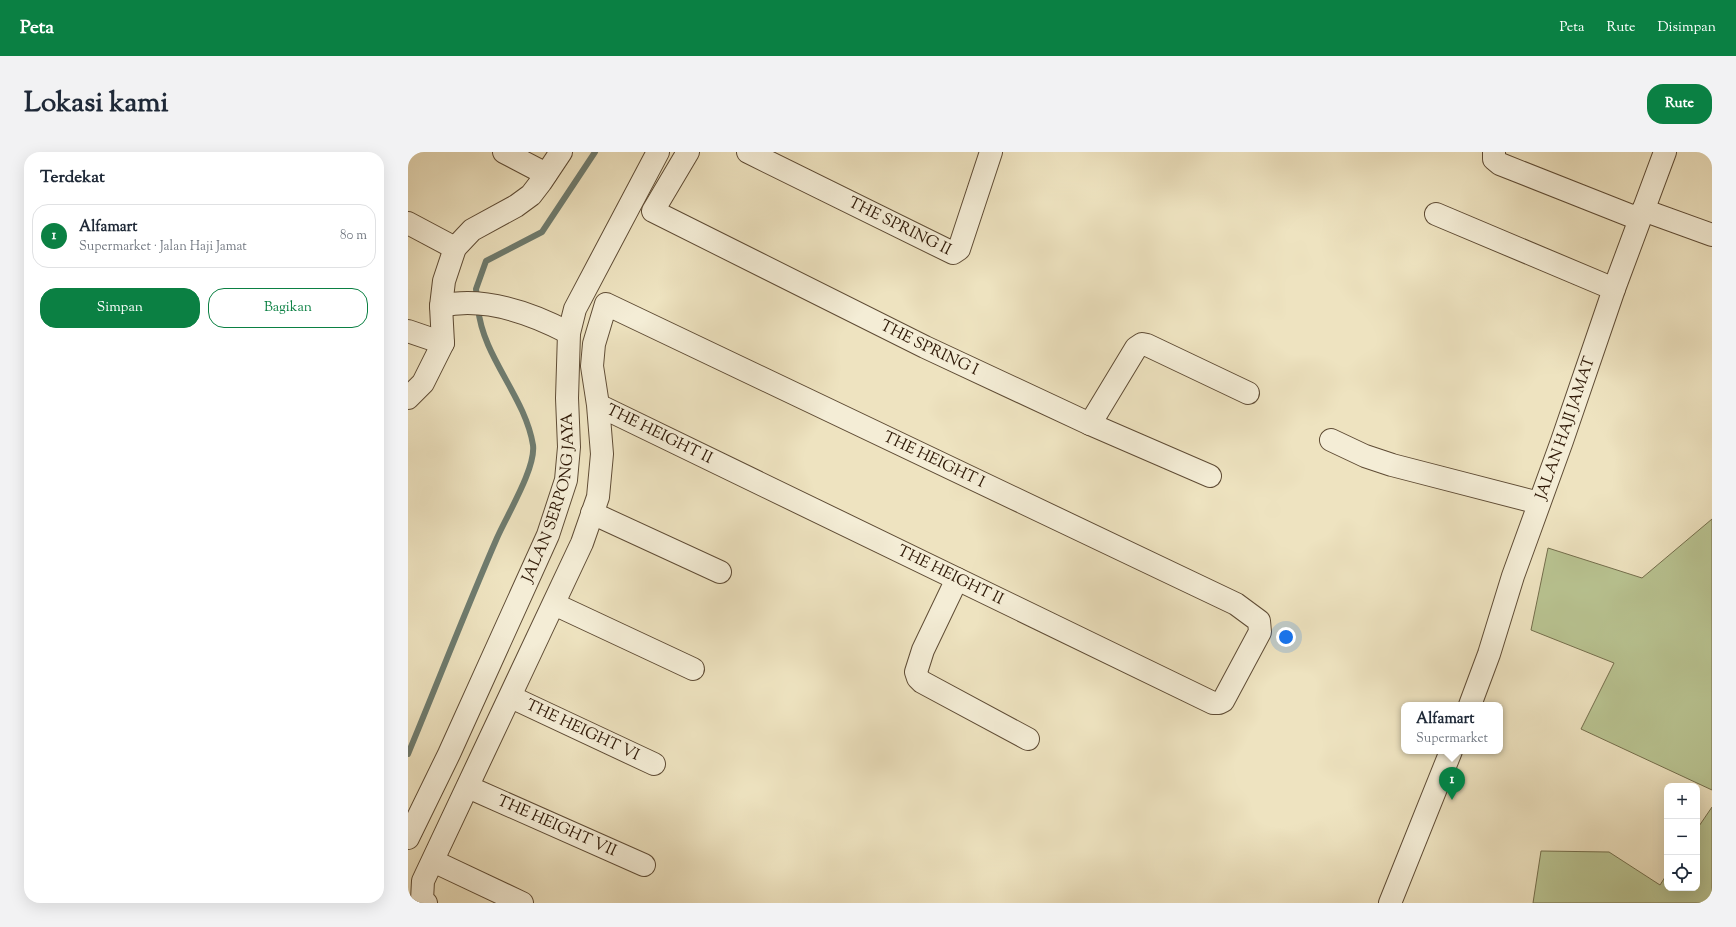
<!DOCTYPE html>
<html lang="id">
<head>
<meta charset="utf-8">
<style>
  :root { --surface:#fff; --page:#f2f2f3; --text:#1f2937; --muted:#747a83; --line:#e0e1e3; --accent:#0b8043 }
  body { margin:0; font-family:"Sorts Mill Goudy",serif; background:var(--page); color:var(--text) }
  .controls { position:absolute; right:12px; bottom:12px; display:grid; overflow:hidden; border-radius:8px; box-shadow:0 4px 16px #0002 }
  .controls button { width:36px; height:36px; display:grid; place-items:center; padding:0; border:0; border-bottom:1px solid var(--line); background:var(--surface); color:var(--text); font:20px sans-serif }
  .you { position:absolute; left:878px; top:485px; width:14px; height:14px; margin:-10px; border:3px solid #fff; border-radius:50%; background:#1a73e8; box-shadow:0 0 0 6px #1a73e833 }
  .badge { display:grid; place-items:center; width:26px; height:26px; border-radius:50%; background:var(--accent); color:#fff; font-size:13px; font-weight:700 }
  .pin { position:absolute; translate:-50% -33px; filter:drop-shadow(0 1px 2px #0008) }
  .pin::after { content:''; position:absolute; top:21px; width:14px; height:12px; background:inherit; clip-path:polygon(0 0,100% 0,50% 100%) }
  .popup { position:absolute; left:993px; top:550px; width:102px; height:52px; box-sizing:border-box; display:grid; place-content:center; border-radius:8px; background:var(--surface); filter:drop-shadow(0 1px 3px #0005); font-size:13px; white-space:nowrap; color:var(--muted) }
  .popup b { font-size:15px; color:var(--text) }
  .popup::after { content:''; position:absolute; left:50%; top:100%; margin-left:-8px; border:8px solid transparent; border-top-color:var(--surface) }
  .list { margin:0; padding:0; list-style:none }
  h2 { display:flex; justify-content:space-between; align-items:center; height:52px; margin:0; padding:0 16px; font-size:17px }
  h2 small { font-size:13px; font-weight:400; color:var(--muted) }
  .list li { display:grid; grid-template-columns:26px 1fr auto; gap:12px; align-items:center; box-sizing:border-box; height:64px; margin:0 8px 8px; padding:0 8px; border:1px solid var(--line); border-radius:16px }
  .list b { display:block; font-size:15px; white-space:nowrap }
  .list p { margin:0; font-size:13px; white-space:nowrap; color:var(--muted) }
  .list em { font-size:13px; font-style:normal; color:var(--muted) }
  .actions { display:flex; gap:8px; padding:12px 16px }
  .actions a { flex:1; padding:9px 0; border:1px solid var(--accent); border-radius:16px; text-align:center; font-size:14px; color:var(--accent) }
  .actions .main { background:var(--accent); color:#fff }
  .icon { flex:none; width:22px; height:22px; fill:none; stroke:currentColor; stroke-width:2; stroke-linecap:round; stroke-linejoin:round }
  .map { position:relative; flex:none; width:1304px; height:751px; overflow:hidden; border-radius:16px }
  header { display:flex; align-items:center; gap:24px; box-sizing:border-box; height:56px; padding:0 20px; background:var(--accent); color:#fff }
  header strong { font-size:19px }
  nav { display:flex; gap:22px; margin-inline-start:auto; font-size:14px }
  .intro { display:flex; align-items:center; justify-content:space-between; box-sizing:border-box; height:96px; padding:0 24px }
  h1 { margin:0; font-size:28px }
  .button { padding:10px 18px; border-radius:16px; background:var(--accent); color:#fff; font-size:14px; font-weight:700 }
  main { display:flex; gap:24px; padding:0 24px }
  aside { flex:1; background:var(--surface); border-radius:16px; box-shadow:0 4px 16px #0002 }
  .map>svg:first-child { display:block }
</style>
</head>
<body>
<header>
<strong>Peta</strong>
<nav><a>Peta</a><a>Rute</a><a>Disimpan</a></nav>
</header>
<div class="intro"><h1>Lokasi kami</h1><a class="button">Rute</a></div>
<main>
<aside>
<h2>Terdekat<small></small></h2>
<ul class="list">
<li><span class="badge">1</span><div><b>Alfamart</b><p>Supermarket · Jalan Haji Jamat</p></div><em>80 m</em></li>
</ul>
<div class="actions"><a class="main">Simpan</a><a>Bagikan</a></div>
</aside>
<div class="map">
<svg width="1304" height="751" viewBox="0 0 1304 751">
  <rect width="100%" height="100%" fill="#eee3c0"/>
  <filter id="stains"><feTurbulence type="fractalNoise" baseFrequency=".005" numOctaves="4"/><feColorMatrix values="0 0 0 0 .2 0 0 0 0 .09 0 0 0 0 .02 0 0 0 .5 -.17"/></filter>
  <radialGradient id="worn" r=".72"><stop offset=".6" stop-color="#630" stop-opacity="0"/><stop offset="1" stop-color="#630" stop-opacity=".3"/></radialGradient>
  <!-- green -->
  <path fill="#b9c492" stroke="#746e4c" d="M1304,367V638L1173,577L1206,511L1123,478L1140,396L1234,426Z
    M1304,655V751H1125L1133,699L1201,700L1252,733L1259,722V736H1289V677Z"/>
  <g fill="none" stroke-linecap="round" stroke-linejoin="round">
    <!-- stream -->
    <path stroke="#6f7c6f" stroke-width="6" d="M69,147L68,137L78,109L134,80L187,0
      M0,602C30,530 58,457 89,386C99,363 128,316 125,293C117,244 75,206 70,156"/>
    <defs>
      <g id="minor">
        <path d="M96,0L138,22"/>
        <path id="s1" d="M280,0L245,59L517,195L682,272L802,324"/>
        <path id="s2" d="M340,0L545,101L551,97L583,0"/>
        <path d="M1086,0V7L1092,12L1231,67"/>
        <path d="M1235,58L1304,83"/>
        <path d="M1028,62L1206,137"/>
        <path d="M0,71L47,96"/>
        <path d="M33,154C77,144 123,161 161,181"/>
        <path d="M0,179L35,191"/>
        <path d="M0,246L15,231L35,191L33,154L36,129L47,96L64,78L108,54L123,43L133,30L153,0"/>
        <path d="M682,272L728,196L734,192L739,193L840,241"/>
        <path d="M923,288L957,304L984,313L1131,351"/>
        <path d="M184,361L312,420"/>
        <path d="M549,427L515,498L508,520L510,526L514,530L620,587"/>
        <path d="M146,452L285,517"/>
        <path id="s3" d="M103,545L246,612"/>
        <path id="s4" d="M1062,553L1081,502L1105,424L1154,289L1206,137L1257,0"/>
        <path id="s5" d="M60,635L236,713"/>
        <path id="s6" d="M0,686L41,602L140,383L158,328L161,295L159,246L161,181L167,157L250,0"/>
        <path d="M25,709L114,751"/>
        <path id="s7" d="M18,751L14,748L15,729L174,391L190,345L194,302L190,253L184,214L186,192L198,152L828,452L851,469L852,480L815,549L811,551H805L190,253"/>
        <path d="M982,751L1043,599"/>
      </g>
    </defs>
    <!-- minor casing -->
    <use href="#minor" stroke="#5f4c35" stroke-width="24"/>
    <!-- minor -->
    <use href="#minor" stroke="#f4edd6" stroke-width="22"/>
  </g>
  <g text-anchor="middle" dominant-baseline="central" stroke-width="4" stroke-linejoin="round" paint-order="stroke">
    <!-- street labels -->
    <g font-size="16" fill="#2f1907" stroke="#f4edd6">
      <text stroke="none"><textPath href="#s2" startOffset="169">THE SPRING II</textPath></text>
      <text stroke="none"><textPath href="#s1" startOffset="377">THE SPRING I</textPath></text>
      <text stroke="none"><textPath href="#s4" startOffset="293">JALAN HAJI JAMAT</textPath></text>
      <text transform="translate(251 283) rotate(26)">THE HEIGHT II</text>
      <text stroke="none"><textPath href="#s7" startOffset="1005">THE HEIGHT I</textPath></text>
      <text stroke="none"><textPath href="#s6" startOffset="371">JALAN SERPONG JAYA</textPath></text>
      <text transform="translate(542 424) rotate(26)">THE HEIGHT II</text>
      <text stroke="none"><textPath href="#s3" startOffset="79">THE HEIGHT VI</textPath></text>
      <text stroke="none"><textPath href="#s5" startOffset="97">THE HEIGHT VII</textPath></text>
    </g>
  </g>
  <rect width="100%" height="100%" filter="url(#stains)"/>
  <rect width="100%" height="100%" fill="url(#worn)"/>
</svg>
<div class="controls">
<button>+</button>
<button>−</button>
<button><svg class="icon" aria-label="locate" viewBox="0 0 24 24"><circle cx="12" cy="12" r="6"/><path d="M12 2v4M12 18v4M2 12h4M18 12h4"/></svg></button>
</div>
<div class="you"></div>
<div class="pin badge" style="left:1044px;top:648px">1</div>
<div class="popup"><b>Alfamart</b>Supermarket</div>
</div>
</main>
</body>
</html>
